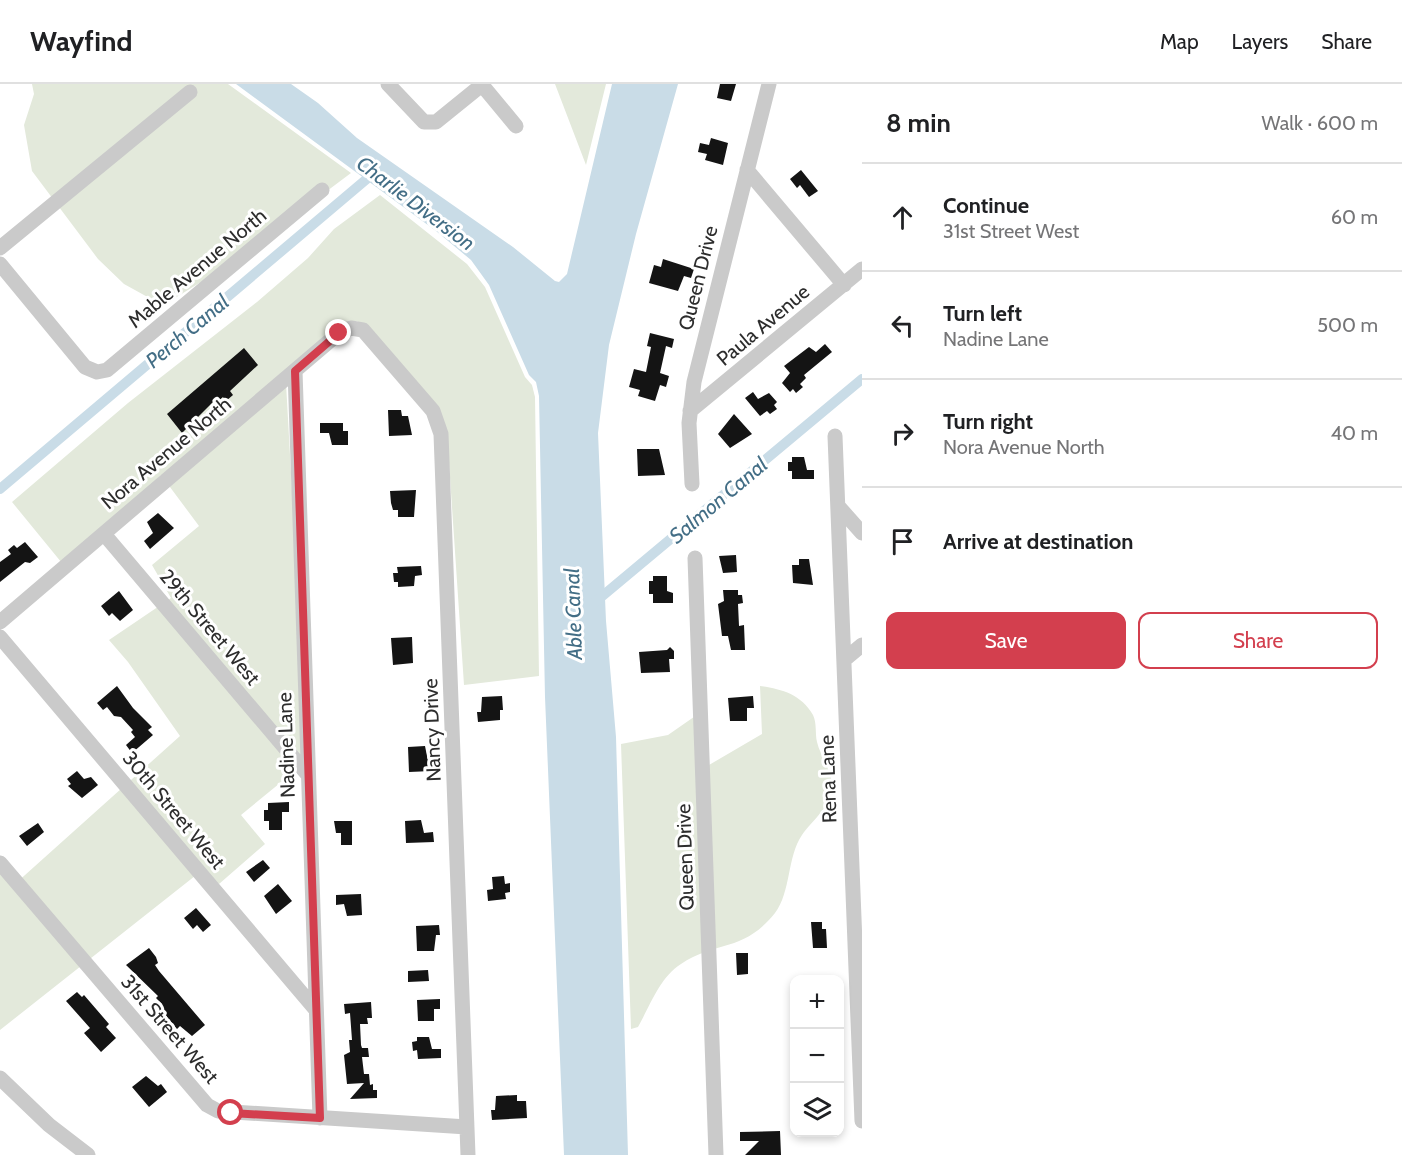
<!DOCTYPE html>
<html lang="en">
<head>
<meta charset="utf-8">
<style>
  :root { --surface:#fff; --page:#f6f6f6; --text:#202124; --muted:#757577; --line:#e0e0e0; --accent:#d33f4e }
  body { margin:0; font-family:Cabin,sans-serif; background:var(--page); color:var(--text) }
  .controls { position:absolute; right:18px; bottom:18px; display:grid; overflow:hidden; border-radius:12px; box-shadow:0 3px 9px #0003 }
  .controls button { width:54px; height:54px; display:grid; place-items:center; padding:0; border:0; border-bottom:2px solid var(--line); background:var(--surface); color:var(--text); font:30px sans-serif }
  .stop { position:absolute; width:18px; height:18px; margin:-14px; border:4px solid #d33f4e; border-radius:50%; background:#fff }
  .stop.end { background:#d33f4e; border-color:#fff; box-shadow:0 2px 6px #0008 }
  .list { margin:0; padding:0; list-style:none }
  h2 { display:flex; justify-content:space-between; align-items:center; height:78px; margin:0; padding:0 24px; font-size:26px }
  h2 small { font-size:20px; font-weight:400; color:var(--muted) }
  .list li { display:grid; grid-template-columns:39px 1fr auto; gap:18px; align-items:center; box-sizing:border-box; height:108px; padding:0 24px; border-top:2px solid var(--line) }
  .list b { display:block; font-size:22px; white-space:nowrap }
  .list p { margin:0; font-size:20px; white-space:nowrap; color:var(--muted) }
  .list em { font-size:20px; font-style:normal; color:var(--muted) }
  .actions { display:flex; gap:12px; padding:18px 24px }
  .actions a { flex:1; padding:14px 0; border:2px solid var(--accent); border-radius:12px; text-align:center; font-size:21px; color:var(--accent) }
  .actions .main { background:var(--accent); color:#fff }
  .icon { flex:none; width:33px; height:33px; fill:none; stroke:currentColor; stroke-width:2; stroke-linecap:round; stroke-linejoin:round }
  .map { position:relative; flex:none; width:862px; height:1071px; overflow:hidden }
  header { display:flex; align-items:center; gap:36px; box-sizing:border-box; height:84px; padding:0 30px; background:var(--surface); border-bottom:2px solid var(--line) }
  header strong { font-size:28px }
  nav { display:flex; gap:33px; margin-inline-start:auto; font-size:21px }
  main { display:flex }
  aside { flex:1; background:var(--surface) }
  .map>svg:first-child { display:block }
</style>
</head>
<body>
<header>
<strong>Wayfind</strong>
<nav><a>Map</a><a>Layers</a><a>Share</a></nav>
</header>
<main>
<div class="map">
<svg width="862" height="1071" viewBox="0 0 862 1071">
  <rect width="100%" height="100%" fill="#fff"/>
  <!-- green -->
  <path fill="#e3e9db" d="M32,0H228L351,89L227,182L175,214L153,216L124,200L98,175L32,87L24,41L34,10Z
    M555,0H606L586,81Z
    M380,111L467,180L485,203L525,293L532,301L535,313L539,592L464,601L447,349L357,237L286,299L307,677L241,731L265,760L219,800L200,788L0,946V782L15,800L180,652L128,578L109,556L171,514L152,481L199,442L161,391L66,484L12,418L128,319L257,218L308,174L334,145Z
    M760,602C781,605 801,610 813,631C817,639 815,650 817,658C820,671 832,688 832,701C832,723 812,736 802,751C787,773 791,808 775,829C743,869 717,856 681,880C660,893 650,922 638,943L631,945L621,660L668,651L701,628L709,681L762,650Z"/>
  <!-- water -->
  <path fill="#c9dce7" d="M236,0H291L318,19L357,54L513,163L555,197L559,198L567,190L612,0H678L636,150L609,261L598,349L606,537L616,653L628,1071H564L545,613L539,312L536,298L529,291L489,201L471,176L436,147Z"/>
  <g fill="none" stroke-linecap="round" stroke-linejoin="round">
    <!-- canal -->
    <path stroke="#c9dce7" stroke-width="10" d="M0,405L375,88
      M594,519L862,295"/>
  </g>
  <!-- building -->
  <path fill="#141414" d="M720,0H736L731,17L717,14Z
    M711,54L728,59L723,81L705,76L707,70L698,68L700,59L709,61Z
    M801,86L818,107L809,113L800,101L797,104L790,95Z
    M663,175L694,185L691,194L684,192L678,207L649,199L654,181L661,183Z
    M650,249L674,255L672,264L666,262L660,289L669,292L666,303L660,301L655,317L638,312L640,306L629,303L634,285L646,288L651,263L647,262Z
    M825,260L832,268L804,291L806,294L800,300L803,303L796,309L793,305L790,308L782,299L790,289L784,282L809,263L816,268Z
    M244,264L258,281L230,307L233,311L226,317L223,313L216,319L214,317L182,349L167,330Z
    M753,308L758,315L769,309L777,318L774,321L777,325L770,330L767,327L760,332L745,314Z
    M388,326H401L402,332H408L412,351L389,352Z
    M734,330L752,350L730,364L718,350Z
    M320,339H343V347H348V361H332L329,349H320Z
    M637,365H659L665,391L638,392Z
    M792,373H804L807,386H814V395H792V387H788V378H792Z
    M416,406L414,433H398V426H393L391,419L390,407Z
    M158,429L174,444L150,465L144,457L153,449L147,438Z
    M25,458L38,473L30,479L25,478L0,498V478L11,470L8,466L14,461L17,464Z
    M736,471L737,488L723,489L719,472Z
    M799,475H809L813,501L793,499L792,481H799Z
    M421,482L422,491L415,492L414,502L398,503V498H394L393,489H398L397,483Z
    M653,492H667V507L673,509V519H653V510H649V497H653Z
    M723,506H738V511H742L743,519L738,520L739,542L744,541L745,566H731L728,552H722L718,520L724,517Z
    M119,507L133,526L120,537L112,529L109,532L101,522Z
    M412,553L413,579L393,581L391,554Z
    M670,563L674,567V575H669L670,588L641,589L639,568L667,566Z
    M117,602L133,624L152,643L148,646L153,651L132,669L126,661L135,653L131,648L133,646L121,633L114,632L107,623L103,626L97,619Z
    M502,612L503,626H500V636L478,638L477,628H481L482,613Z
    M753,612L754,624H747V637H730L728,614Z
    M425,662L428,677H432V687L409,688L408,663Z
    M77,687L84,695L91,693L98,701L82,714L68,702L71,700L67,695Z
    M289,718V728H282V746H269V737H264V726H268V719Z
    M421,736L424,749L433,748L434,758L406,759L405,737Z
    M334,737H352V761H341V749H336Z
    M38,739L44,748L27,762L19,752Z
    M263,776L270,784L254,798L246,788Z
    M504,792L505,800L510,799V808L505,809L506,815L488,817L487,806L493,805L492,793Z
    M278,800L292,817L276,830L264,812Z
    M361,810L362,831L347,832L344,820L336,821V811Z
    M196,824L211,841L203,848L197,841L193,845L184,834Z
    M811,838H822V845H826L827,864H813Z
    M439,841L440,851H436L434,867H417L416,842Z
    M149,864L156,873L158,879L155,881L159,887L205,941L192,952L180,942L177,945L159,923L162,920L156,914L158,912L126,881Z
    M736,869H748V890L737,891Z
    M428,886L429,897L408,898V887Z
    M77,908L82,913L84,911L109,940L106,943L116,954L101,968L84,949L90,944L66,917Z
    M440,915V925H434V937H418L417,916Z
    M371,918L372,934H367L368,940H360L361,961L362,964H368L369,973H362L364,990H369L370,1001L373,1000V1006H377V1014L350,1015L364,999L347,1000L344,971L350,968L349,956H352L350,929L345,930L344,920Z
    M417,953H429L432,965H441V974L418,975L417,966L413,967L412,958L417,957Z
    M146,992L158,1002L161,1000L167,1008L149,1023L132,1003Z
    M517,1011V1017H526L527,1034L492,1036L491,1026H495L496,1012Z
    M780,1047L781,1071H745L759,1057H740V1048Z"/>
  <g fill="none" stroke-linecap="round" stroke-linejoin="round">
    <!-- minor -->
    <path stroke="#cacaca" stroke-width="15" d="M388,0L424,38H436L483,0
      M482,1L516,42
      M747,86L844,201
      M0,164L190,8
      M0,180L85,283L97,288L107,286L322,106
      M295,287L320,1034
      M690,327L862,185
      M835,352L862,1037
      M692,400L689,339L694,298L769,0
      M838,422L862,449
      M104,450L308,691
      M695,474L716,1071
      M0,538L339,249L351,244L363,246L433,327L441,350L468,1071
      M0,553L316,926
      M844,576L862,561
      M0,779L207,1021L218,1027L467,1043
      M0,994L49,1041L88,1071"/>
  </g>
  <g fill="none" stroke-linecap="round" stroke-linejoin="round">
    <!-- route -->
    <path stroke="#d33f4e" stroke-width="8" d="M231,1029L320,1034L295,287L339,249"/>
  </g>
  <g text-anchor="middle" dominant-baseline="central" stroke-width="6" stroke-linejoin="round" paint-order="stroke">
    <!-- street labels -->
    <g font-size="20" fill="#2d2d2d" stroke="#fff">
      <text transform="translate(197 184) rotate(-40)">Mable Avenue North</text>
      <text transform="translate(698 194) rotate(-76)">Queen Drive</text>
      <text transform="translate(763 241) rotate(-40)">Paula Avenue</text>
      <text transform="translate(166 369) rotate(-40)">Nora Avenue North</text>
      <text transform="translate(210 543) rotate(50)">29th Street West</text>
      <text transform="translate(432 646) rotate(-92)">Nancy Drive</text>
      <text transform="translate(286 661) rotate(-92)">Nadine Lane</text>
      <text transform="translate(828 695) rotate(-92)">Rena Lane</text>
      <text transform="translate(174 726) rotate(50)">30th Street West</text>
      <text transform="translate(685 773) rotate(-92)">Queen Drive</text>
      <text transform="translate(170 945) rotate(49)">31st Street West</text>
    </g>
    <!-- water labels -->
    <g font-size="21" font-style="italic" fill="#436e86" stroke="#fff">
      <text transform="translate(416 119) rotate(37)">Charlie Diversion</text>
      <text transform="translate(187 247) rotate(-40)">Perch Canal</text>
      <text transform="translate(718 416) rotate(-40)">Salmon Canal</text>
      <text transform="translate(573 530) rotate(-92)">Able Canal</text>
    </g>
  </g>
</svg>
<div class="controls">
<button>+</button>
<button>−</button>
<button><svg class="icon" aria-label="layers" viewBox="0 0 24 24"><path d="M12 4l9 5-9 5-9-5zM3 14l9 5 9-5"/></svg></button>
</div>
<div class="stop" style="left:231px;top:1029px"></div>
<div class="stop end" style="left:339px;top:249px"></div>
</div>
<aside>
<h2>8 min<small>Walk · 600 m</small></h2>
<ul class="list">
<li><svg class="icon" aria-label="ahead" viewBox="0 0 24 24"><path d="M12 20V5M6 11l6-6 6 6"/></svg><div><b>Continue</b><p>31st Street West</p></div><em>60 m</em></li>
<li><svg class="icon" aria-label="left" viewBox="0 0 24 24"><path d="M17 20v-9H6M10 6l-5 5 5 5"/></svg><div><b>Turn left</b><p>Nadine Lane</p></div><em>500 m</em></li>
<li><svg class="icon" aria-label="right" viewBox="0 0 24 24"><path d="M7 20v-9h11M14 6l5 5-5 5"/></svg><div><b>Turn right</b><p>Nora Avenue North</p></div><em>40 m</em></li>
<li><svg class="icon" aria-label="arrive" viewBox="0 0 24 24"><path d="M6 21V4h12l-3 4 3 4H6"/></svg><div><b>Arrive at destination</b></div></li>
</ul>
<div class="actions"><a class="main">Save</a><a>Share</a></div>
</aside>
</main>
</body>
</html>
